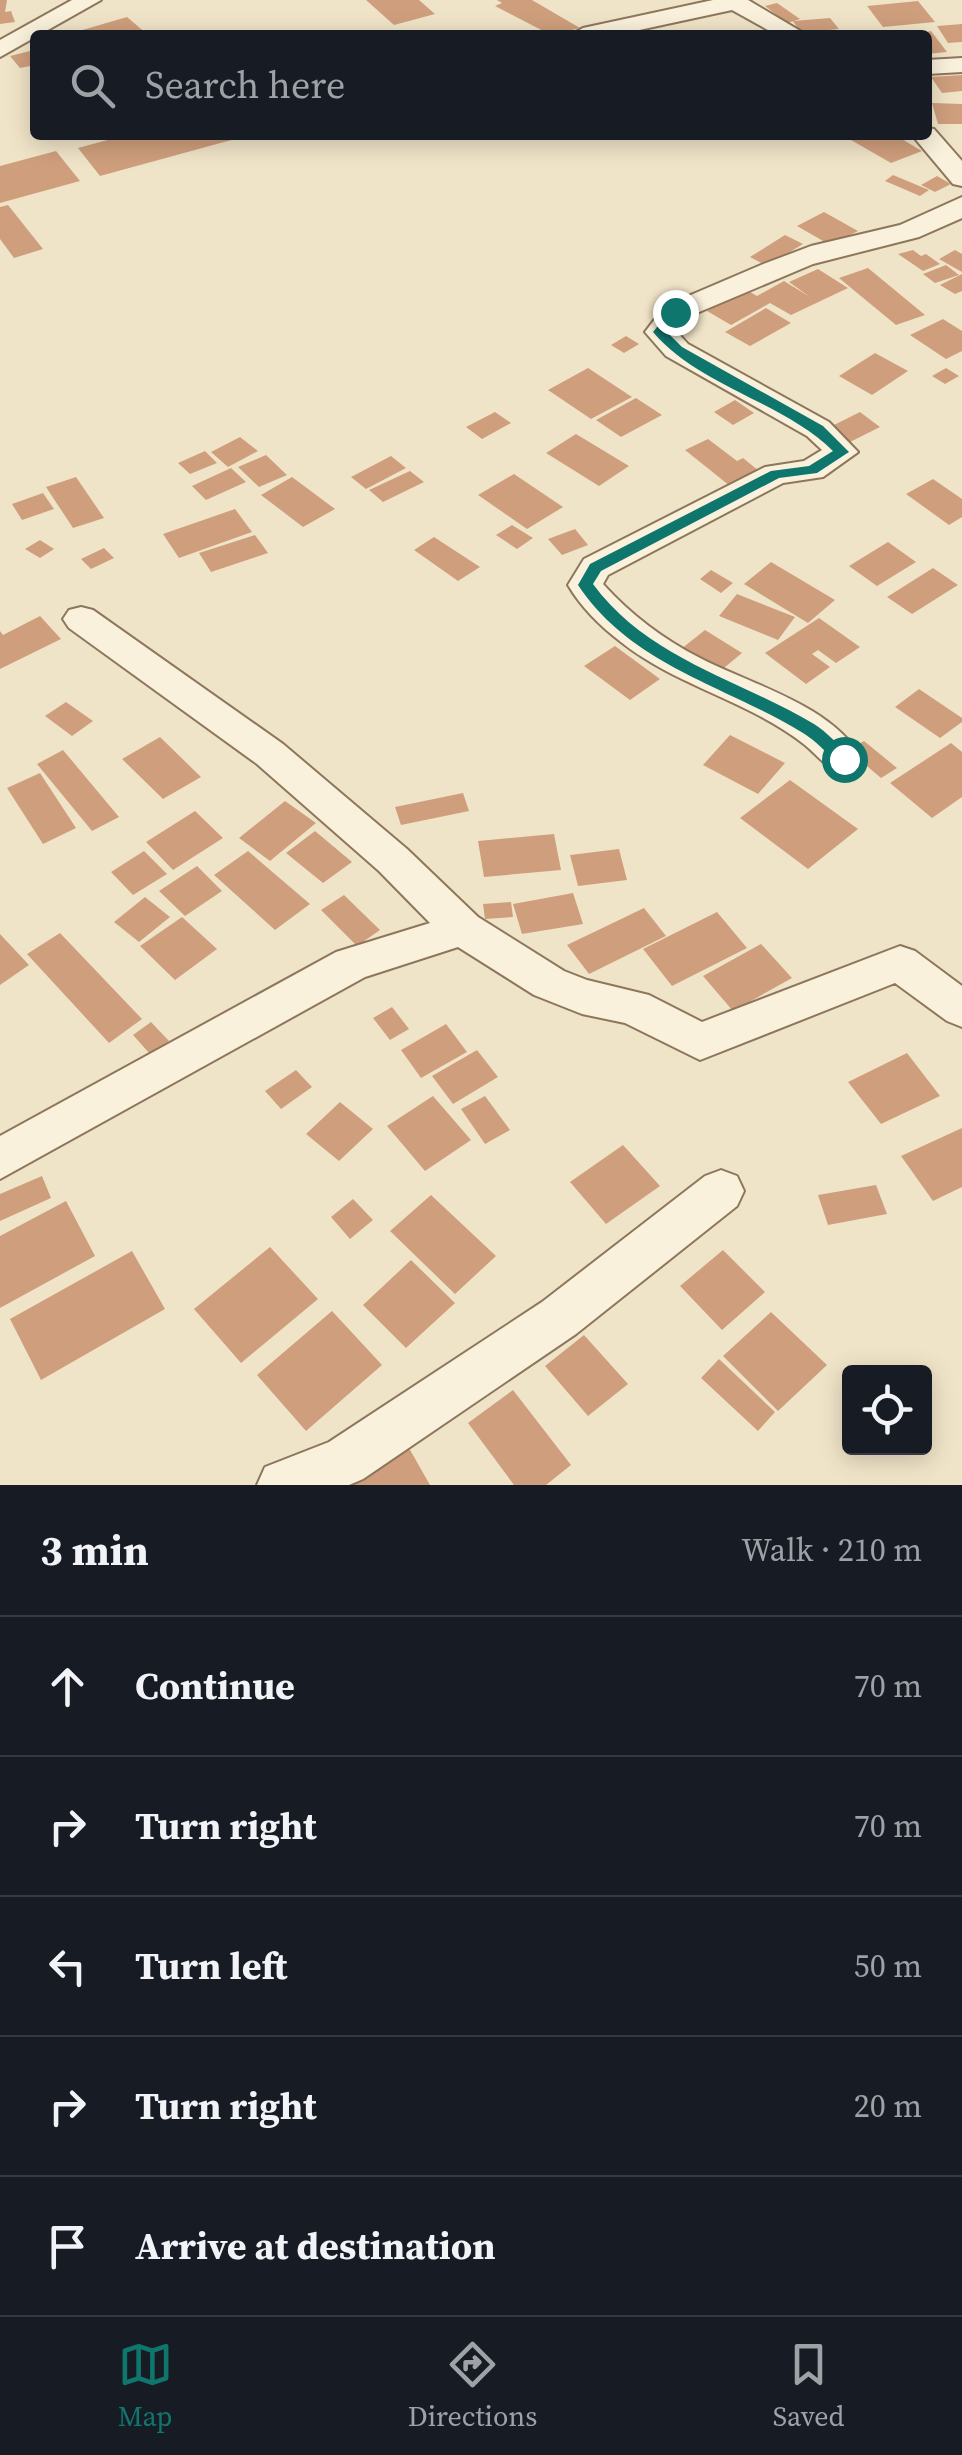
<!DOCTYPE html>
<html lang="en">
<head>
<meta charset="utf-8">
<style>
  :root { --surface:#171b24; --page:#242831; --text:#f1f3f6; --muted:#9ea1a6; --line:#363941; --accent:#0f766e }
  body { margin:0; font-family:"Source Serif 4",serif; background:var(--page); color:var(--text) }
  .controls { position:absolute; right:30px; bottom:30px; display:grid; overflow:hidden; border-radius:10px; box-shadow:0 5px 25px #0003 }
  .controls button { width:90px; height:90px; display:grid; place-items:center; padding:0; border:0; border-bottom:2px solid var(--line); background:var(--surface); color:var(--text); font:50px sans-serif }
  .stop { position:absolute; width:30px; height:30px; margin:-22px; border:8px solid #0f766e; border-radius:50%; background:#fff }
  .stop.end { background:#0f766e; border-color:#fff; box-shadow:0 2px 10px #0008 }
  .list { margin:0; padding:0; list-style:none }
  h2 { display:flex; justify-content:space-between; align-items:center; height:130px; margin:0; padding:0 40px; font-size:42px }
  h2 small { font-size:32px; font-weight:400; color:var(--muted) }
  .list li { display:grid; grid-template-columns:65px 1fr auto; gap:30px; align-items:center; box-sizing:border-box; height:140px; padding:0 40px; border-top:2px solid var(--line) }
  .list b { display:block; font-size:38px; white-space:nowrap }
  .list em { font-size:32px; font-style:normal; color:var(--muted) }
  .icon { flex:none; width:55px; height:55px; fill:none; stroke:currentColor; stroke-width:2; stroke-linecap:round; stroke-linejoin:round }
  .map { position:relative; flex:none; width:962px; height:1485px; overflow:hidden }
  .search { position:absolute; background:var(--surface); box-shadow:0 5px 25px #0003; left:30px; right:30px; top:30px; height:110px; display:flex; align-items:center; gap:25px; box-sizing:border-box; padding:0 35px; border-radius:10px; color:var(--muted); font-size:38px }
  .sheet { height:830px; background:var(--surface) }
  nav { display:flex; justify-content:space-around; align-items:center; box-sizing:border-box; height:140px; border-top:2px solid var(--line); background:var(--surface); font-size:28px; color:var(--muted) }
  nav a { display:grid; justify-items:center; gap:5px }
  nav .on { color:var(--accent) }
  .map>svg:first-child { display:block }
</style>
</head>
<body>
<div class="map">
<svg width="962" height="1485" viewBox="0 0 962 1485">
  <rect width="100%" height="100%" fill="#f0e4c8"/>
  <!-- building -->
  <path fill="#cf9f7d" d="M0,0H7L5,12L11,11L15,22L0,24Z
    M366,0H419L435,14L394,25Z
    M497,0H532L580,28L551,35L495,6L502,3Z
    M918,1L935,22L883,27L867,6Z
    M777,3L800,19L787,23L765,6Z
    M127,17L147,34L83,35L79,31Z
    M830,18L839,29L801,33L793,21Z
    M962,24V42L948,43L937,26Z
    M931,31L947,52L927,54V35H912Z
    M30,51L35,65L20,68L10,56Z
    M962,75V91L942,93L931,77Z
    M932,103L962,104V124H938Z
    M126,135H246V136L100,176L78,148Z
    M864,135H895L922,151L891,163L851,140Z
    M56,151L80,181L0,203V166Z
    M893,175L929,190L920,196L885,181Z
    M937,176L951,184L935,192L921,185Z
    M8,205L43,249L14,258L0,239V207Z
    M824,212L858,231L830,245L797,226Z
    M785,235L803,244L767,266L750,257Z
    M913,250L921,256L926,254L940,264L923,271L898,254Z
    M955,250L962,254V272L939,259Z
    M946,265L959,275L935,283L923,274Z
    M868,268L925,315L896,325L839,278Z
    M818,269L848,288L791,315L770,303L731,325L707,311L745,289L757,296L784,281L810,297L789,282Z
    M962,274V291L955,294L940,285Z
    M766,308L791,323L750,346L725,332Z
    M943,319L962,331V351L946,359L910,335Z
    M626,336L639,344L624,353L611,345Z
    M875,353L908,371L872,395L839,376Z
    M588,368L632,397L591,419L548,390Z
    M946,368L959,376L945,384L932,376Z
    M636,398L662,415L621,437L596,420Z
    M735,400L754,413L733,425L714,412Z
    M495,412L511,423L482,439L466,427Z
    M860,412L880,427L850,442L830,427Z
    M576,434L629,466L599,486L546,453Z
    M240,437L258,451L228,467L211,452Z
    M708,439L737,461L743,458L759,471L730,486L685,450Z
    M205,451L217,463L190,474L178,463Z
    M266,455L287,475L259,487L238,467Z
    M391,456L406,468L366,489L351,477Z
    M231,468L246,482L206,500L192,486Z
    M410,471L424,482L383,502L369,490Z
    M514,474L563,507L527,529L478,495Z
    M76,477L104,518L73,528L46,487Z
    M292,477L335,509L303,527L261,495Z
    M933,479L962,499V517L949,525L906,494Z
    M43,493L54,509L22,520L12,504Z
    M235,509L252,532L179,558L163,534Z
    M512,525L533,538L517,549L496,535Z
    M575,529L588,545L562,555L548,539Z
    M255,535L268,553L211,572L199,553Z
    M434,537L480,567L458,581L414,550Z
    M40,540L54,549L40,558L25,549Z
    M888,542L916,562L877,586L849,566Z
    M104,548L114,558L91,569L81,559Z
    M771,562L835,600L808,623L744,584Z
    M933,568L958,585L912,614L887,597Z
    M711,570L733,583L721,593L700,579Z
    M737,594L795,617L778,640L719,616Z
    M40,616L61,639L0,669V631L3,635Z
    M819,618L860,647L836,663L818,650L812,654L830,667L806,684L765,653Z
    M705,630L742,653L719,672L681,649Z
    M615,646L660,679L630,700L584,666Z
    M919,689L962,718V722L940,738L895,707Z
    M66,702L93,721L72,736L45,716Z
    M730,735L785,763L758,794L703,765Z
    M160,737L201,777L163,799L122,759Z
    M864,741L897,768L881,778L848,750Z
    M951,743L962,752V797L932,818L890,783Z
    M63,750L119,817L92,831L37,764Z
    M40,773L76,828L43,844L7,788Z
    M790,780L858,829L808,869L740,818Z
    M463,793L469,811L401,825L395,807Z
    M285,801L316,823L270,861L239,838Z
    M195,811L223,838L173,870L146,842Z
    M315,831L352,862L323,883L286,853Z
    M554,834L561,870L484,877L478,841Z
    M619,849L627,880L578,886L570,855Z
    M144,851L167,874L133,895L111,872Z
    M248,851L310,904L275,930L214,875Z
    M197,866L222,891L185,916L159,891Z
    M573,893L583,924L522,934L513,904Z
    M344,895L380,930L357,946L321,910Z
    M145,897L170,917L139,942L114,922Z
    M511,902L513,917L485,919L483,904Z
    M644,908L666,936L589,974L567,945Z
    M717,912L747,948L672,986L643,949Z
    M182,917L217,949L175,980L140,946Z
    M60,933L142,1019L109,1043L27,954Z
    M0,934L29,965L0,985Z
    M761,944L792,978L733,1011L703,976Z
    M392,1007L409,1029L390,1040L373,1018Z
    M151,1022L169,1041L150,1054L133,1035Z
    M446,1024L467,1052L421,1078L401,1050Z
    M477,1050L498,1077L453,1104L432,1076Z
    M907,1053L940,1096L881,1124L848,1082Z
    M296,1070L312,1087L281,1109L265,1091Z
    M433,1096L471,1140L425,1171L387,1126Z
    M485,1096L510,1130L485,1144L461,1109Z
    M340,1102L373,1129L339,1161L306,1134Z
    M962,1128V1187L933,1201L901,1156Z
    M623,1145L660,1186L606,1224L570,1182Z
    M42,1176L51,1198L0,1221V1194Z
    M876,1185L887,1214L828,1225L818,1195Z
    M431,1195L496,1256L455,1294L390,1231Z
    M353,1199L373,1220L350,1239L331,1217Z
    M66,1201L95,1256L0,1308V1236Z
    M270,1247L318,1299L241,1363L194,1309Z
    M723,1250L765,1292L722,1330L680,1286Z
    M132,1251L165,1309L41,1380L10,1319Z
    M411,1260L455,1303L406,1348L363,1305Z
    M332,1311L382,1365L306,1431L257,1375Z
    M771,1312L827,1365L778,1411L723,1356Z
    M584,1335L628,1384L588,1416L545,1366Z
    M719,1359L775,1412L758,1431L701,1378Z
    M513,1390L571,1465L546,1485H514L468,1423Z
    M405,1441L430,1485H344Z"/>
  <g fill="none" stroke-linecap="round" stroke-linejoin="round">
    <defs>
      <path id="minor" d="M72,0H101L0,57V40Z
        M713,0H748L807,35H777L732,10L616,35H571L583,28Z
        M962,58V72L927,74V60Z
        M927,128L934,129L962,161V186L953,184L912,135H927Z
        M962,197V218L919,237L813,264L685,318L676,331L688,344L829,422L858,452L823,477L783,483L608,575L603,584C631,615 663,639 700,658C752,685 832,705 862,759L856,769C831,777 823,760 805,745C750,701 676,686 621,642C600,626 581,607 568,585L584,559L765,467L804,461L822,450L807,436L666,356L645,332L665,306L761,265L811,246L900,225Z
        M81,607L93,610L283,744L407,849L478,917L564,971L587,980L649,995L702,1022L900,946L915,951L962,986V1027L947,1021L895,983L700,1060L625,1023L582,1014L534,995L458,947L365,977L0,1179V1136L336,952L430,923L379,871L257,764L69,628L63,619L69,610Z
        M721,1170L737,1176L744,1191L737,1206L576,1334L363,1479L349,1485H257L265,1467L329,1442L542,1302L705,1176Z"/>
    </defs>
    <!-- minor casing -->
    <use href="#minor" stroke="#8d765c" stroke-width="4"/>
    <!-- minor -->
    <use href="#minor" fill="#faf1dc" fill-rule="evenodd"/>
  </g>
  <!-- route -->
  <path fill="#0f766e" d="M671,310L681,312L667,332L682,347L823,426L849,452L817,473L779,478L601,571L593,584C648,659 739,679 814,724C827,732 838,745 849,755V764H838C827,753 815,740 803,733C725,685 632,666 578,585L590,564L771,471L809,466L833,451C782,401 700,387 653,332Z"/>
</svg>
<div class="controls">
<button><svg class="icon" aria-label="locate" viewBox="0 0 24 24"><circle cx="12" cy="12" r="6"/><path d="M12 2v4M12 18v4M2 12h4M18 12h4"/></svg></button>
</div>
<div class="stop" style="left:844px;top:759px"></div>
<div class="stop end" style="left:675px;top:312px"></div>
<div class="search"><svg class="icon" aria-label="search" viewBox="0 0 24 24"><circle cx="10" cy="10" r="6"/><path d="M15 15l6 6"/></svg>Search here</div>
</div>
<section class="sheet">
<h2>3 min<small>Walk · 210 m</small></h2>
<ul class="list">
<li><svg class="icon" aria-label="ahead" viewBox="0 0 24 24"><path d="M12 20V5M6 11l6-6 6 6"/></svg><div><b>Continue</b></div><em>70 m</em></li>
<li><svg class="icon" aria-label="right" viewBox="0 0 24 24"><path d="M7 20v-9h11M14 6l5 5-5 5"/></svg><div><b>Turn right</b></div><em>70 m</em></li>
<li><svg class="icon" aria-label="left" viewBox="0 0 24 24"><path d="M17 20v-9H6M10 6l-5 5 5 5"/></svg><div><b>Turn left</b></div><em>50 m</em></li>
<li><svg class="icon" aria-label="right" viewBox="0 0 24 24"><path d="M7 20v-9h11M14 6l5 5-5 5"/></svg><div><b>Turn right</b></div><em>20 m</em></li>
<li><svg class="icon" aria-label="arrive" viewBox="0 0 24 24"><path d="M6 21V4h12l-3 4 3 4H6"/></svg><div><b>Arrive at destination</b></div></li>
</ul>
</section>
<nav>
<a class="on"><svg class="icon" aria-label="map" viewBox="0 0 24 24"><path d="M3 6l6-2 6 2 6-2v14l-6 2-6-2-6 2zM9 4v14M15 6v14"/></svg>Map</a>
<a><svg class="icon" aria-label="directions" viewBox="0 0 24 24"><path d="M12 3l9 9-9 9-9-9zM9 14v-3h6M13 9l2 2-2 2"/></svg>Directions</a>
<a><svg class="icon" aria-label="saved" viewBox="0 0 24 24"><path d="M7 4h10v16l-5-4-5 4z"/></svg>Saved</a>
</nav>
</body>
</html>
